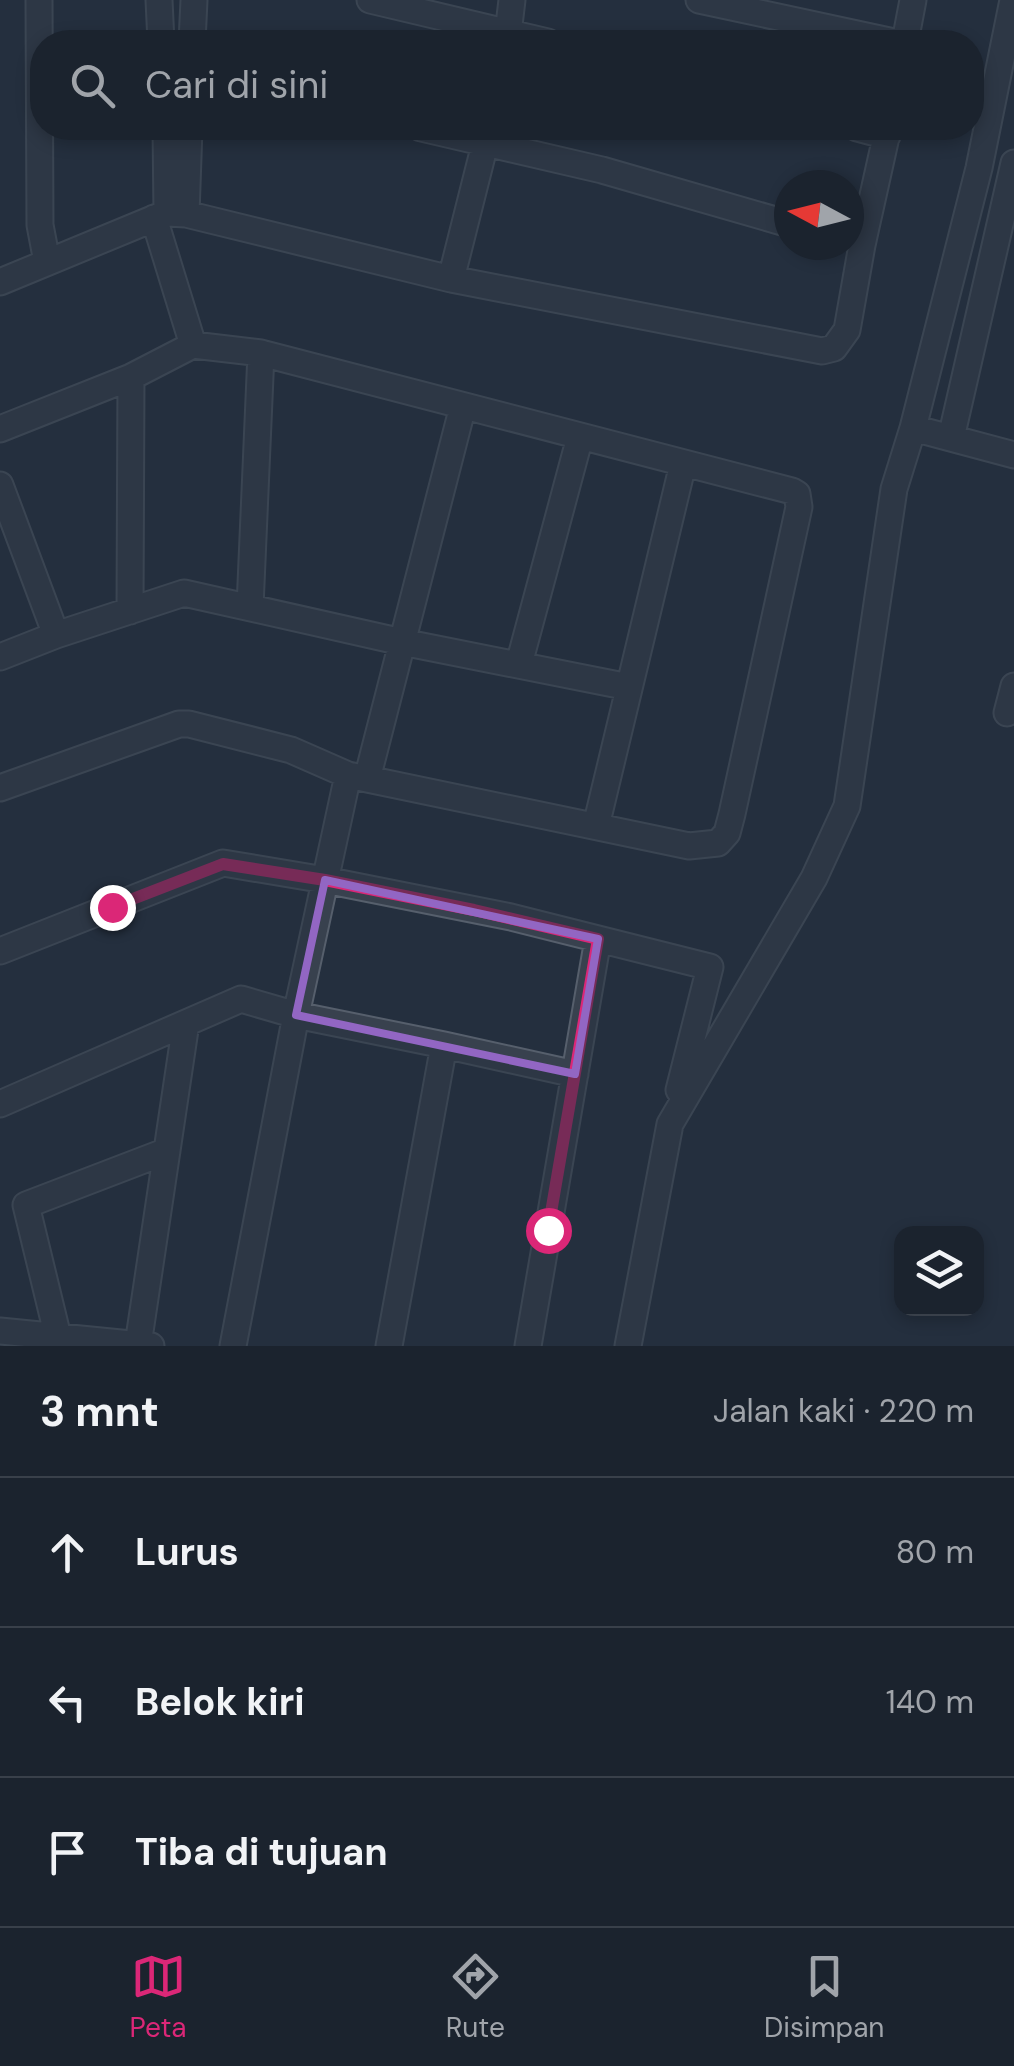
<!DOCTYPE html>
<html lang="id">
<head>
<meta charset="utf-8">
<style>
  :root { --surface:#1b232e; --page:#242b36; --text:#f1f3f6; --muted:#a0a4aa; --line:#39404a; --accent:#db2777 }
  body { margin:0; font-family:"DM Sans",sans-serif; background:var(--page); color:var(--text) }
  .controls { position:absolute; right:30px; bottom:30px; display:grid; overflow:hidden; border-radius:20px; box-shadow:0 5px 15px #0003 }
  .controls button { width:90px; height:90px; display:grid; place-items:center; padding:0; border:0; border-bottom:2px solid var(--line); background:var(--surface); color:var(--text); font:50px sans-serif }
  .compass { position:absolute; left:774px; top:170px; width:90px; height:90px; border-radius:50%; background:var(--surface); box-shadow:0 5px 15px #0003; rotate:277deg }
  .stop { position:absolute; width:30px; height:30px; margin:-22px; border:8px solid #db2777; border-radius:50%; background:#fff }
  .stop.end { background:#db2777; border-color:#fff; box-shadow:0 2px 10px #0008 }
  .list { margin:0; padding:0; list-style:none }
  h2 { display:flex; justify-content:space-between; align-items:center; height:130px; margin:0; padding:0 40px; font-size:42px }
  h2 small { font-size:32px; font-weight:400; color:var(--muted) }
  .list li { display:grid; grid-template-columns:65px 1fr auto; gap:30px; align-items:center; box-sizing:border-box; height:150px; padding:0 40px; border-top:2px solid var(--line) }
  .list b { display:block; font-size:38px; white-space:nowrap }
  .list em { font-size:32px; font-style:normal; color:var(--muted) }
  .icon { flex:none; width:55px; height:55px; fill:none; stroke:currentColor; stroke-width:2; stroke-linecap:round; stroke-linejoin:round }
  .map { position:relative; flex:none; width:1014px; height:1346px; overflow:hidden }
  .search { position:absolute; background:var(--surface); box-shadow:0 5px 15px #0003; left:30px; right:30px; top:30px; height:110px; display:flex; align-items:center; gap:25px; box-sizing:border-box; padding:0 35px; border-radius:40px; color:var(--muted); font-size:38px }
  .sheet { height:580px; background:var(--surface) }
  nav { display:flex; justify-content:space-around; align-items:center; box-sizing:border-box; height:140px; border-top:2px solid var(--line); background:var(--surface); font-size:28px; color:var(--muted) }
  nav a { display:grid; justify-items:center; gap:5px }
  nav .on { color:var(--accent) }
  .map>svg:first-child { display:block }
</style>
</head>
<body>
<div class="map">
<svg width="1014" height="1346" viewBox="0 0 1014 1346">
  <rect width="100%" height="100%" fill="#242f3e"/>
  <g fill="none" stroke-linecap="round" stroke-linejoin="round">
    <defs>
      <path id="minor" d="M39,0L40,225L47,262
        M159,0L161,42
        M370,0L548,42
        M699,0L894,42
        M192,42L194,0
        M507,42L512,0
        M905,42L913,0
        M421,128L602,170L789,224
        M857,128L887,136
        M167,213L186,214L451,279L822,351L834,348L847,330L862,245L888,128
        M186,214L189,128
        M154,218L193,345
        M451,279L489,128
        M0,282L167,213L166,128
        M913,428L1014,455
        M0,429L131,377L193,345L261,353L792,491L797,494L799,507L732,814L727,833L718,843L689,846L348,775L291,750L189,724H179L0,788
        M951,438L1014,163
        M0,485L56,635
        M250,607L261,353
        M130,611L131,377
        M0,657L56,635L184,593L402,642L629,687
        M519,664L580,437
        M1007,713L1014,686
        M367,779L463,406
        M596,826L683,464
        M0,951L223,863L325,880L511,917L710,967L679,1090
        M0,1104L241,999L296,1015L444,1045L575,1074
        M0,1331L151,1346
        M58,1337L26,1205L167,1151
        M138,1345L186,1023
        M233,1346L296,1015L348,775
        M389,1346L444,1045
        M528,1346L598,939
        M628,1346L670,1124L814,878L847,806L894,489L913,428L979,168L1013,0"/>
    </defs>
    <!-- minor casing -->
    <use href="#minor" stroke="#565f6c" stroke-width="29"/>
    <!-- minor -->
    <use href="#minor" stroke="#38414e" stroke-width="25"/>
  </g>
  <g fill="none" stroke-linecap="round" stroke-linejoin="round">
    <!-- route -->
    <path stroke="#db2777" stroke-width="12" d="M112,907L223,864L325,880L474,910L598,939L548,1230"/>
  </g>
  <!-- marked area -->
  <path d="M0 0H1014V1346H0ZM325,880L598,939L575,1074L296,1015Z" fill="#242f3e" fill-opacity=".55" fill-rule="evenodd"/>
  <path fill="none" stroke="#9266c3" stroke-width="8" stroke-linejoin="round" d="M325,880L598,939L575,1074L296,1015Z"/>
</svg>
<div class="controls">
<button><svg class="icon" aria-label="layers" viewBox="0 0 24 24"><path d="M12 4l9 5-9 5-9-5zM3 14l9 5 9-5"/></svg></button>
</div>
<svg class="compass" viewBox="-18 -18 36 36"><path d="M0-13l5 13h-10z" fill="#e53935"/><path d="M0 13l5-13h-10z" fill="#a0a4aa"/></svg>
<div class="stop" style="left:548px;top:1230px"></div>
<div class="stop end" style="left:112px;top:907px"></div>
<div class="search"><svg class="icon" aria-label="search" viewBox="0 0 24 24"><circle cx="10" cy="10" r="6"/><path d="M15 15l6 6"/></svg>Cari di sini</div>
</div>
<section class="sheet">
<h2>3 mnt<small>Jalan kaki · 220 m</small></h2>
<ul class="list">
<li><svg class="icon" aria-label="ahead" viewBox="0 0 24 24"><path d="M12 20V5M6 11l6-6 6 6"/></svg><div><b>Lurus</b></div><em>80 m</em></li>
<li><svg class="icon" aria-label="left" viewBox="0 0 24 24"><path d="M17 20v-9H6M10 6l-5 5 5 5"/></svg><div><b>Belok kiri</b></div><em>140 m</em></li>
<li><svg class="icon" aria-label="arrive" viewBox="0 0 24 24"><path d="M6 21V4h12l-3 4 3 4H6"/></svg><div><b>Tiba di tujuan</b></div></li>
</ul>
</section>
<nav>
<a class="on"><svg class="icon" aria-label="map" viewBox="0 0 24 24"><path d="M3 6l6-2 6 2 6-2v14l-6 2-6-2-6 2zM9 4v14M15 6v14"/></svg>Peta</a>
<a><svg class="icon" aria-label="directions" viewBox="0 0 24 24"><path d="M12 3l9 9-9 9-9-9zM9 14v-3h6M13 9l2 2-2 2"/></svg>Rute</a>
<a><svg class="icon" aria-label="saved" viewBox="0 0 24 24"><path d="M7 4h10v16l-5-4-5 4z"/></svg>Disimpan</a>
</nav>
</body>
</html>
